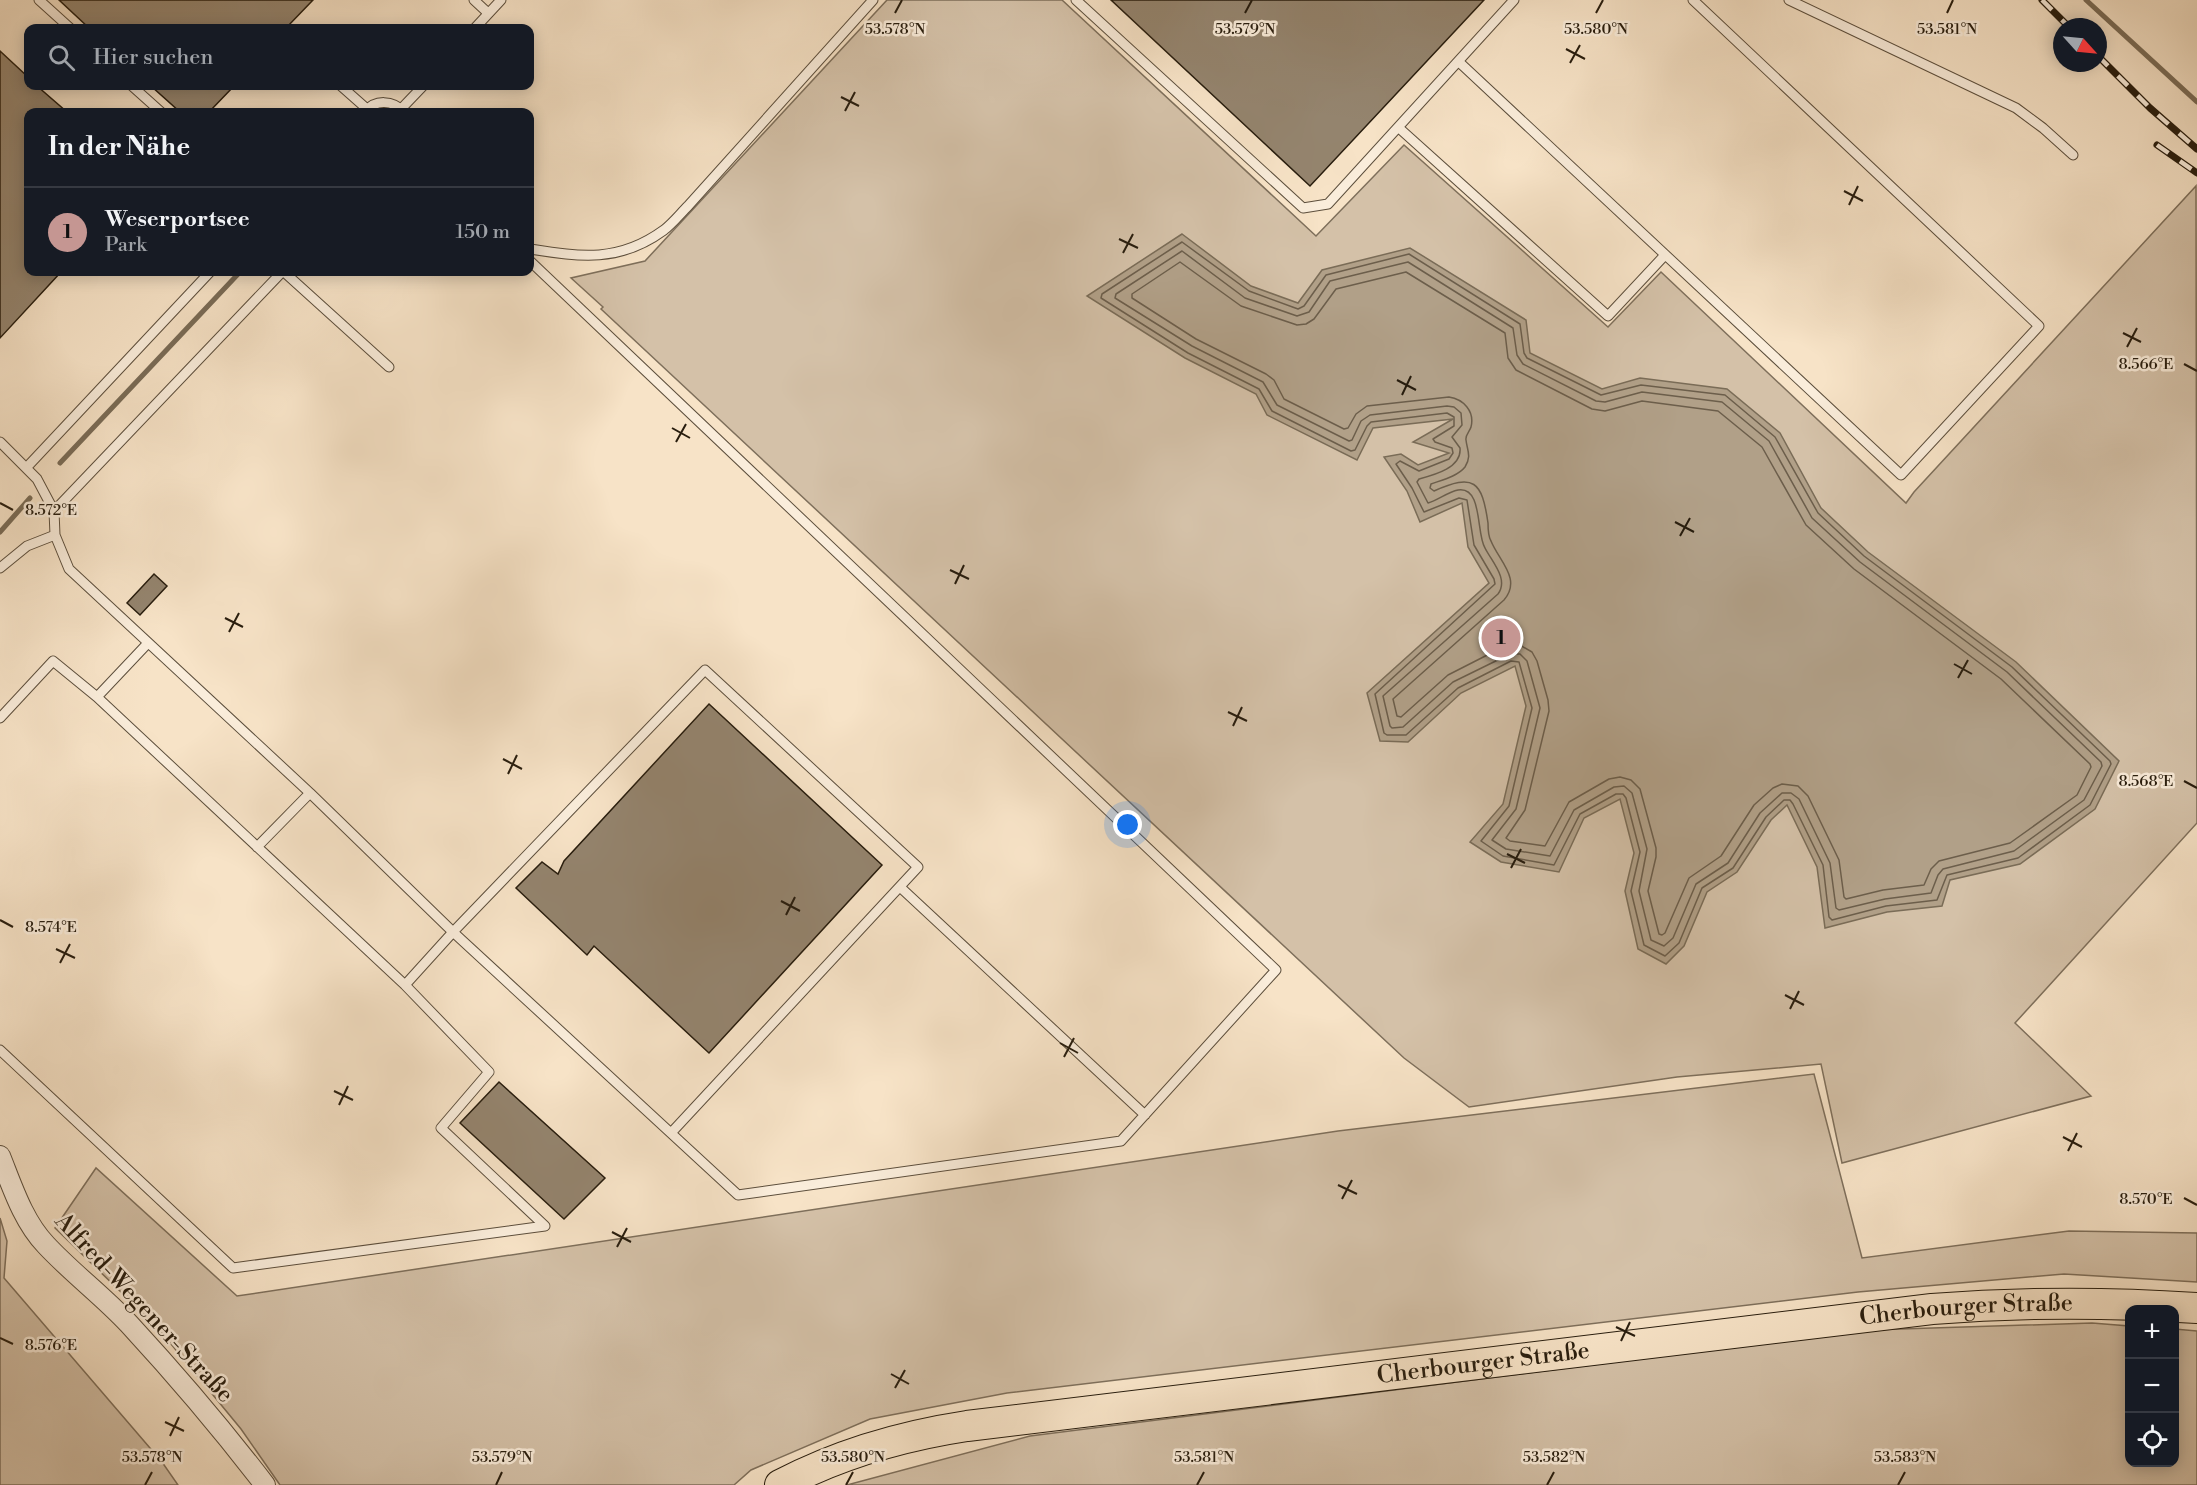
<!DOCTYPE html>
<html lang="de">
<head>
<meta charset="utf-8">
<style>
  :root { --surface:#171b24; --page:#20242c; --text:#f1f3f6; --muted:#9ea1a6; --line:#363941; --accent:#c59692 }
  body { margin:0; font-family:"Libre Bodoni",serif; background:var(--page); color:var(--text) }
  .controls { position:absolute; right:18px; bottom:18px; display:grid; overflow:hidden; border-radius:12px; box-shadow:0 3px 15px #0003 }
  .controls button { width:54px; height:54px; display:grid; place-items:center; padding:0; border:0; border-bottom:2px solid var(--line); background:var(--surface); color:var(--text); font:30px sans-serif }
  .compass { position:absolute; left:2053px; top:18px; width:54px; height:54px; border-radius:50%; background:var(--surface); box-shadow:0 3px 15px #0003; rotate:117deg }
  .you { position:absolute; left:1128px; top:825px; width:21px; height:21px; margin:-15px; border:4px solid #fff; border-radius:50%; background:#1a73e8; box-shadow:0 0 0 9px #1a73e833 }
  .badge { display:grid; place-items:center; width:39px; height:39px; border-radius:50%; background:var(--accent); color:#111; font-size:20px; font-weight:700 }
  .pin { position:absolute; translate:-50% -50%; border:3px solid #fff; box-shadow:0 2px 6px #0006 }
  .list { margin:0; padding:0; list-style:none }
  h2 { display:flex; justify-content:space-between; align-items:center; height:78px; margin:0; padding:0 24px; font-size:26px }
  h2 small { font-size:20px; font-weight:400; color:var(--muted) }
  .list li { display:grid; grid-template-columns:39px 1fr auto; gap:18px; align-items:center; box-sizing:border-box; height:90px; padding:0 24px; border-top:2px solid var(--line) }
  .list b { display:block; font-size:22px; white-space:nowrap }
  .list p { margin:0; font-size:20px; white-space:nowrap; color:var(--muted) }
  .list em { font-size:20px; font-style:normal; color:var(--muted) }
  .icon { flex:none; width:33px; height:33px; fill:none; stroke:currentColor; stroke-width:2; stroke-linecap:round; stroke-linejoin:round }
  .map { position:relative; flex:none; width:2197px; height:1485px; overflow:hidden }
  .search { position:absolute; background:var(--surface); box-shadow:0 3px 15px #0003; left:24px; top:24px; width:510px; height:66px; display:flex; align-items:center; gap:15px; box-sizing:border-box; padding:0 21px; border-radius:12px; color:var(--muted); font-size:22px }
  .panel { position:absolute; background:var(--surface); box-shadow:0 3px 15px #0003; left:24px; top:108px; width:510px; height:168px; border-radius:12px }
  .map>svg:first-child { display:block }
</style>
</head>
<body>
<div class="map">
<svg width="2197" height="1485" viewBox="0 0 2197 1485">
  <rect width="100%" height="100%" fill="#f7e3c7"/>
  <filter id="stains"><feTurbulence type="fractalNoise" baseFrequency=".00333" numOctaves="4"/><feColorMatrix values="0 0 0 0 .2 0 0 0 0 .09 0 0 0 0 .02 0 0 0 .5 -.17"/></filter>
  <radialGradient id="worn" r=".72"><stop offset=".6" stop-color="#630" stop-opacity="0"/><stop offset="1" stop-color="#630" stop-opacity=".3"/></radialGradient>
  <!-- green -->
  <path fill="#d4c1a8" stroke="#7e6f5b" stroke-width="1.5" d="M887,0H1062L1316,236L1404,145L1608,327L1661,272L1906,503L1914,492L2196,186L2197,823L2015,1023L2091,1096L1842,1163L1821,1064L1677,1077L1469,1107L1404,1058L601,309L603,307L571,278L645,261Z
    M1814,1074L1862,1258L2069,1231L2197,1233V1282L2064,1274L1858,1292L1007,1393L870,1419L751,1470L734,1485H280L241,1429L157,1327L55,1228L96,1168L237,1296L1338,1131Z
    M0,1218L7,1241L4,1278L162,1462L178,1485H0Z
    M2092,1323L2129,1326L2130,1462H2174L2175,1329L2197,1331V1485H847L1030,1436L1869,1330Z"/>
  <!-- water -->
  <path fill="#b1a088" stroke="#7a6c57" stroke-width="1.5" d="M1182,234L1251,286L1298,303L1322,270L1410,248L1526,320L1530,353L1602,389L1640,378L1727,389L1780,433L1821,508L1868,552L2016,662L2119,761L2095,809L2020,864L1950,880L1942,906L1887,912L1825,928L1817,867L1787,805L1771,820L1737,872L1707,892L1684,946L1666,964L1638,949L1625,891L1634,853L1620,799L1584,818L1559,872L1501,862L1470,842L1503,804L1526,706L1515,666L1461,693L1408,742L1380,741L1367,693L1489,583L1468,547L1462,503L1420,522L1407,491L1384,457L1401,454L1418,465L1449,453L1413,442L1453,419L1373,428L1357,460L1267,415L1256,394L1185,358L1087,296Z"/>
  <g fill="none" stroke-linecap="round" stroke-linejoin="round">
    <!-- shore -->
    <path stroke="#6c5e4b" stroke-width="1.5" d="M1182,242L1249,291L1298,309L1304,306L1326,275L1409,254L1520,324L1524,353L1527,358L1601,395L1641,385L1725,395L1775,437L1818,513L1864,556L2012,667L2110,761L2111,764L2090,805L2018,858L1947,875L1937,900L1886,906L1832,920L1829,917L1823,865L1793,804L1790,800H1784L1766,817L1733,868L1702,888L1679,943L1665,956L1644,945L1631,891L1640,852L1626,798L1623,794H1616L1580,814L1554,865L1503,856L1481,841L1509,806L1532,708L1519,662L1511,661L1458,688L1406,735H1387L1384,733L1375,694L1495,584L1494,579L1474,545L1467,500L1459,498L1424,512L1412,488L1396,464L1400,461L1419,471L1449,459L1453,453L1452,448L1435,442L1433,439L1454,426V417L1447,413L1371,422L1367,426L1355,450L1351,451L1272,411L1259,389L1188,353L1101,298L1102,294Z
      M1182,251L1245,298L1297,316L1309,312L1330,281L1408,262L1513,328L1517,355L1523,364L1596,401L1605,402L1642,392L1722,402L1769,441L1812,518L1860,562L2007,672L2101,762L2102,766L2084,800L2014,851L1943,869L1938,875L1931,893L1885,899L1839,910L1836,908L1830,863L1799,799L1791,793H1782L1760,813L1728,863L1696,884L1673,938L1664,946L1651,940L1639,891L1647,849L1632,793L1624,786L1614,787L1574,810L1550,856L1506,849L1492,840L1516,809L1540,708L1527,661L1520,654H1510L1453,682L1403,727L1392,728L1390,726L1383,696L1498,594C1509,579 1492,562 1485,548C1476,534 1483,486 1458,490C1448,492 1438,500 1428,503L1417,482L1419,479C1434,475 1462,468 1460,448L1452,437L1462,425L1461,413L1454,407L1447,406L1370,415L1361,421L1352,440L1349,441L1277,405L1263,382L1192,346L1115,298L1116,294Z
      M1180,262L1241,306L1297,325L1306,324L1314,319L1336,289L1406,272L1505,333L1508,358L1516,370L1592,409L1605,411L1642,401L1718,411L1762,447L1806,525L1854,569L2001,679L2090,764L2091,767L2077,795L2010,843L1939,861L1931,869L1924,885L1883,890L1846,899L1844,897L1839,860L1808,796L1798,786L1782,784L1773,788L1754,805L1721,856L1689,878L1665,933L1662,935L1659,934L1648,891L1656,857V848L1640,789L1631,780L1620,777L1609,779L1569,802L1545,846L1510,841L1506,838L1525,810L1549,711L1548,700L1537,661L1532,652L1518,644L1503,647L1448,675L1401,717L1397,716L1393,699L1504,600C1522,579 1499,561 1491,541C1488,536 1488,529 1488,523C1482,481 1474,473 1434,491L1430,488L1431,484C1442,480 1458,476 1465,467C1472,456 1467,450 1466,440C1465,435 1470,431 1471,427C1475,411 1463,399 1449,397L1367,406L1356,414L1348,428L1344,429L1284,399L1274,380L1266,374L1196,339L1132,298V294Z"/>
    <!-- stream -->
    <path stroke="#7a6c57" stroke-width="5" d="M2086,0L2197,102
      M60,463L240,272
      M0,532L30,498"/>
  </g>
  <!-- building -->
  <path fill="#94846e" stroke="#281d0e" stroke-width="1.5" d="M59,0H313L286,28H89Z
    M1111,0H1484L1310,186Z
    M0,51L28,77V86H37L67,112H28V272H61L0,338Z
    M151,86H234L209,112H180Z
    M154,574L167,586L140,615L127,603Z
    M709,704L882,865L709,1053L594,946L587,955L516,888L542,862L558,874L564,861Z
    M499,1082L605,1178L564,1219L460,1123Z"/>
  <g fill="none" stroke-linecap="round" stroke-linejoin="round">
    <defs>
      <path id="lane" d="M39,0L70,28
        M474,0L488,13
        M1076,0L1303,208L1328,204L1514,0
        M1789,0L2016,108L2043,128L2073,155
        M475,28L501,0
        M1459,62L1901,475L2039,326L1693,0
        M132,86L161,112
        M341,86L367,109
        M401,109L423,86
        M365,112C375,99 393,100 404,112
        M1399,128L1608,316L1665,255
        M530,249C581,257 619,263 664,230C673,223 680,214 688,206L873,0
        M282,272L54,511L55,535L69,569L310,793L453,932L738,1195L1121,1141L1276,970L530,261
        M284,272L389,367
        M0,442L37,479L54,511
        M27,467L210,272
        M0,568L27,546L55,535
        M97,697L405,985
        M0,718L53,661L97,697L148,643
        M257,847L310,793
        M900,887L1145,1115
        M0,1050L233,1268L545,1226
        M545,1226L441,1128L489,1072L405,985L453,932L705,670L918,867L671,1133"/>
      <path id="street" d="M0,1156C12,1186 23,1221 46,1245C72,1273 103,1296 129,1324C177,1376 222,1429 265,1485"/>
      <g id="primary">
        <path id="s1" d="M780,1485C839,1454 901,1436 967,1426L1932,1309C2020,1302 2108,1302 2197,1308"/>
      </g>
    </defs>
    <!-- lane casing -->
    <use href="#lane" stroke="#5c4e3c" stroke-width="11"/>
    <!-- street casing -->
    <use href="#street" stroke="#5c4e3c" stroke-width="22"/>
    <!-- primary casing -->
    <use href="#primary" stroke="#281d0e" stroke-width="32"/>
    <!-- lane -->
    <use href="#lane" stroke="#faeddb" stroke-width="9"/>
    <!-- street -->
    <use href="#street" stroke="#faeddb" stroke-width="20"/>
    <!-- primary -->
    <use href="#primary" stroke="#f7e3c7" stroke-width="30"/>
    <defs>
      <path id="rail" d="M2042,0L2069,27
        M2098,56L2150,108L2197,149
        M2157,145L2197,173"/>
    </defs>
    <!-- rail casing -->
    <use href="#rail" stroke="#281d0e" stroke-width="7"/>
    <!-- rail -->
    <use href="#rail" stroke="#faeddb" stroke-width="4.5" stroke-dasharray="14" stroke-linecap="butt"/>
  </g>
  <!-- ticks -->
  <path fill="none" stroke="#281d0e" stroke-width="2" d="M895,13L902,0M1245,13L1252,0M1596,13L1603,0M1947,13L1953,0M1566,49L1585,59M1570,63L1580,45M841,97L859,106M845,111L855,92M1844,191L1863,201M1849,205L1858,186M1119,239L1138,248M1123,253L1133,234M2123,333L2141,342M2127,347L2137,328M2184,364L2197,371M1397,380L1416,390M1402,395L1411,376M672,428L690,438M676,442L686,424M0,503L13,510M1675,522L1694,532M1680,536L1690,518M950,570L969,579M955,584L964,565M225,618L243,627M229,632L239,613M1954,664L1972,674M1958,678L1968,660M1228,712L1247,721M1233,726L1242,707M503,759L522,769M508,774L517,755M2184,781L2197,788M1507,854L1525,863M1511,868L1521,849M781,901L800,911M786,915L795,897M0,920L13,927M56,949L75,958M60,963L70,944M1785,995L1804,1005M1790,1009L1799,991M1060,1043L1078,1053M1064,1057L1074,1038M334,1091L353,1100M339,1105L348,1086M2063,1137L2082,1147M2068,1151L2077,1133M1338,1185L1357,1194M2184,1198L2197,1205M1342,1199L1352,1180M612,1232L631,1242M617,1247L627,1228M1616,1327L1635,1336M0,1338L13,1344M1621,1341L1630,1322M891,1374L909,1384M895,1388L905,1370M165,1422L184,1431M170,1436L179,1417M145,1485L152,1472M496,1485L502,1472M846,1485L853,1472M1197,1485L1204,1472M1547,1485L1554,1472M1898,1485L1905,1472"/>
  <g text-anchor="middle" dominant-baseline="central" stroke-width="5" stroke-linejoin="round" paint-order="stroke">
    <!-- street labels -->
    <g font-size="24" fill="#281d0e" stroke="#faeddb">
      <text transform="translate(144 1308) rotate(47)">Alfred-Wegener-Straße</text>
      <text stroke="none"><textPath href="#s1" startOffset="1203">Cherbourger Straße</textPath></text>
      <text stroke="none"><textPath href="#s1" startOffset="717">Cherbourger Straße</textPath></text>
    </g>
  </g>
  <g font-size="15" text-anchor="middle" fill="#281d0e" stroke="#faeddb" stroke-width="5" stroke-linejoin="round" paint-order="stroke">
    <text x="895" y="34">53.578°N</text>
    <text x="1245" y="34">53.579°N</text>
    <text x="1596" y="34">53.580°N</text>
    <text x="1947" y="34">53.581°N</text>
    <text x="2146" y="369">8.566°E</text>
    <text x="51" y="515">8.572°E</text>
    <text x="2146" y="786">8.568°E</text>
    <text x="51" y="932">8.574°E</text>
    <text x="2146" y="1204">8.570°E</text>
    <text x="51" y="1350">8.576°E</text>
    <text x="152" y="1462">53.578°N</text>
    <text x="502" y="1462">53.579°N</text>
    <text x="853" y="1462">53.580°N</text>
    <text x="1204" y="1462">53.581°N</text>
    <text x="1554" y="1462">53.582°N</text>
    <text x="1905" y="1462">53.583°N</text>
  </g>
  <rect width="100%" height="100%" filter="url(#stains)"/>
  <rect width="100%" height="100%" fill="url(#worn)"/>
</svg>
<div class="controls">
<button>+</button>
<button>−</button>
<button><svg class="icon" aria-label="locate" viewBox="0 0 24 24"><circle cx="12" cy="12" r="6"/><path d="M12 2v4M12 18v4M2 12h4M18 12h4"/></svg></button>
</div>
<svg class="compass" viewBox="-18 -18 36 36"><path d="M0-13l5 13h-10z" fill="#e53935"/><path d="M0 13l5-13h-10z" fill="#9ea1a6"/></svg>
<div class="you"></div>
<div class="pin badge" style="left:1501px;top:638px">1</div>
<div class="search"><svg class="icon" aria-label="search" viewBox="0 0 24 24"><circle cx="10" cy="10" r="6"/><path d="M15 15l6 6"/></svg>Hier suchen</div>
<section class="panel">
<h2>In der Nähe<small></small></h2>
<ul class="list">
<li><span class="badge">1</span><div><b>Weserportsee</b><p>Park</p></div><em>150 m</em></li>
</ul>
</section>
</div>
</body>
</html>
